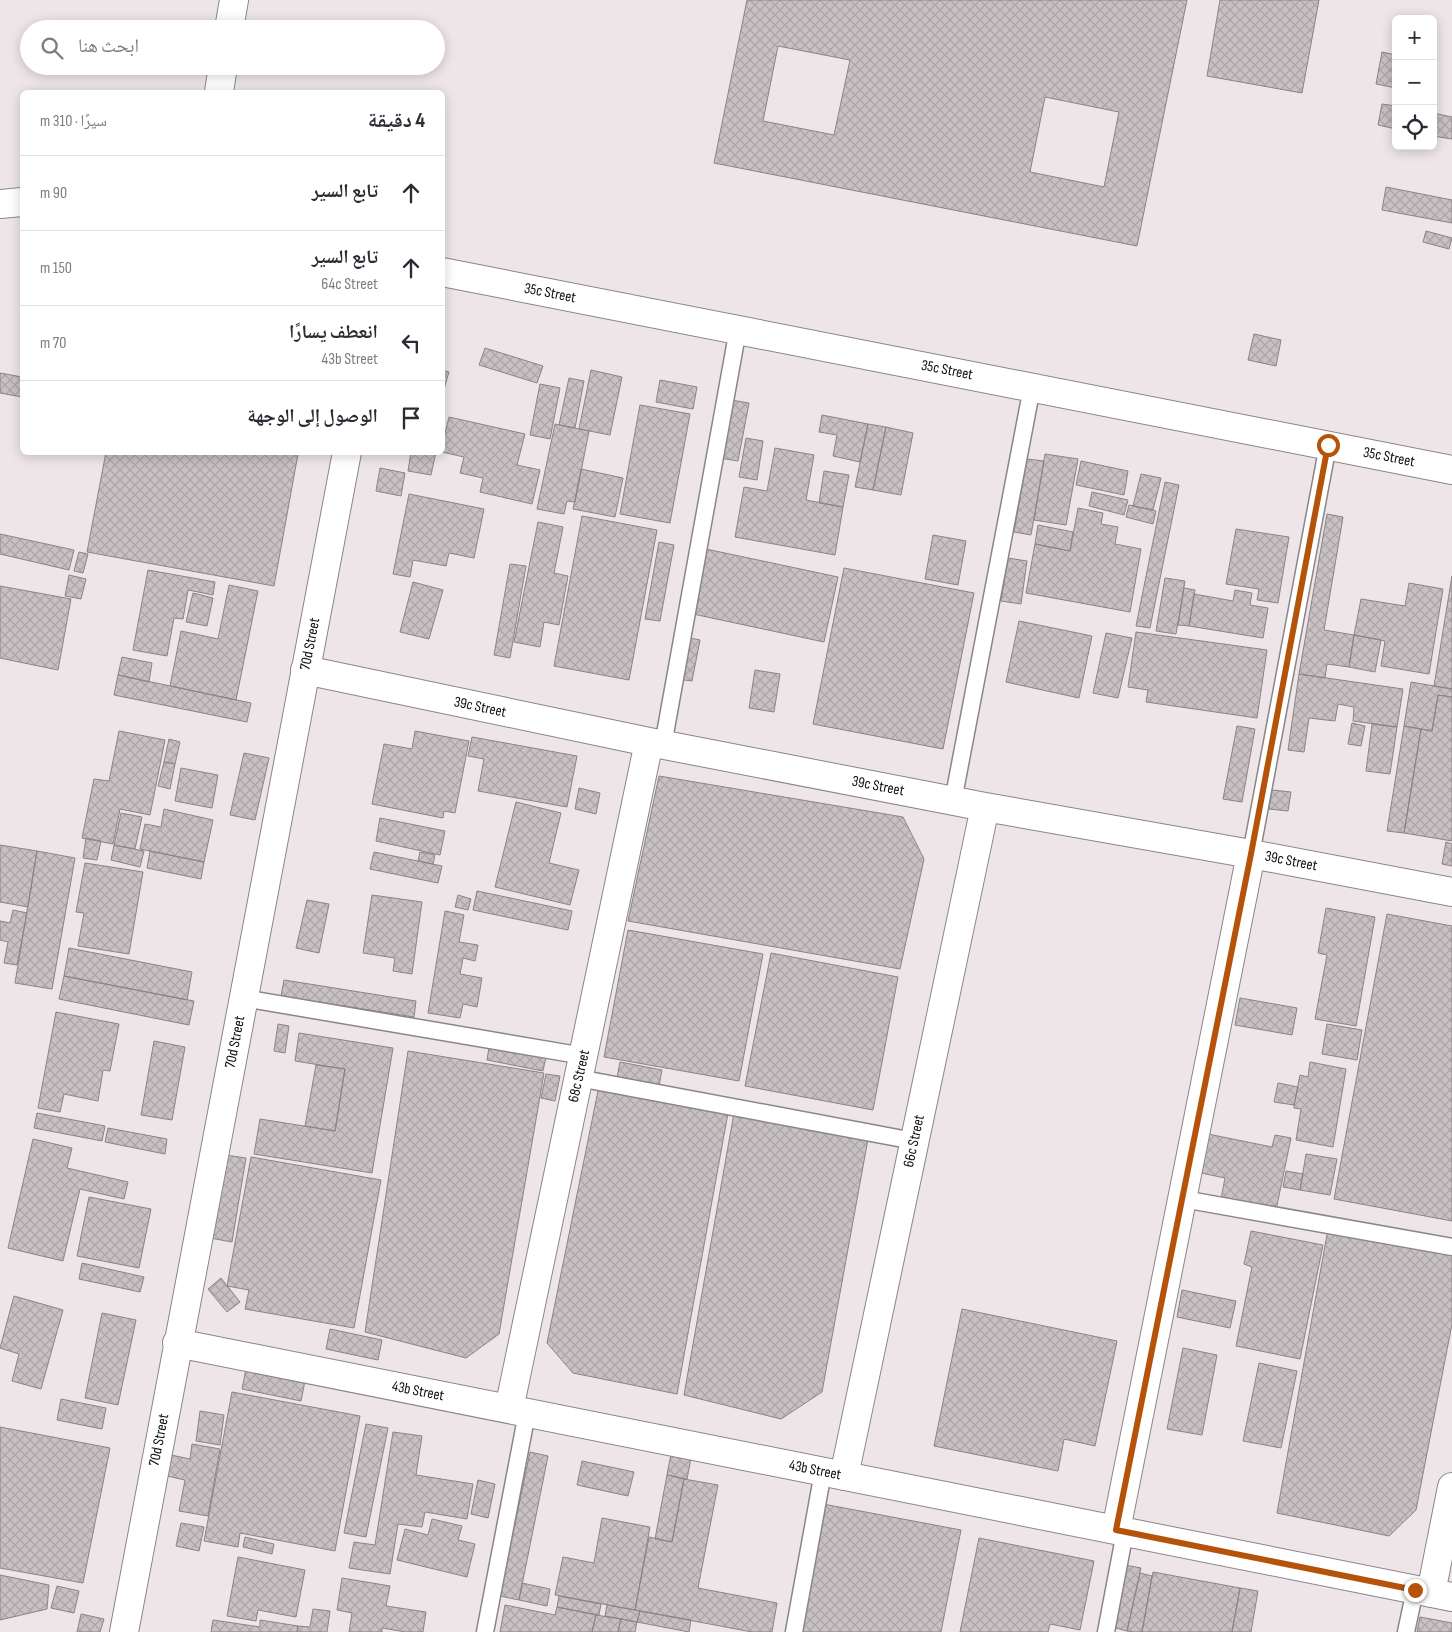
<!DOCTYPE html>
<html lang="ar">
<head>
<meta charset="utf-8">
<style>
  :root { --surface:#fff; --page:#f2f2f3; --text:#2b2b33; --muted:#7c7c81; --line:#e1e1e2 }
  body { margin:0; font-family:"Sofia Sans Condensed","Noto Naskh Arabic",sans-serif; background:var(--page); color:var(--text); direction:rtl }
  .controls { position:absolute; right:15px; top:15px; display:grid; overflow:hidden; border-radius:8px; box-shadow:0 2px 12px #0003 }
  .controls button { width:45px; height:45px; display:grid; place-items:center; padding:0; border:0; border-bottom:1px solid var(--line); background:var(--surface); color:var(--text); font:25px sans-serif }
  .stop { position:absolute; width:15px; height:15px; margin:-11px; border:4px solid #b45309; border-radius:50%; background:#fff }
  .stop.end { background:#b45309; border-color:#fff; box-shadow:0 1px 5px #0008 }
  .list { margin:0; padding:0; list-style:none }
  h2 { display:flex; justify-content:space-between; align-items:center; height:65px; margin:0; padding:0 20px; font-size:21px }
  h2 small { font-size:16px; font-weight:400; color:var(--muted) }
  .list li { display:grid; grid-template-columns:32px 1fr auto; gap:15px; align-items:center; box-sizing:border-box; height:75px; padding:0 20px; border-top:1px solid var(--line) }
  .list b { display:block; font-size:19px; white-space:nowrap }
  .list p { margin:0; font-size:16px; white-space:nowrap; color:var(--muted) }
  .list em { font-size:16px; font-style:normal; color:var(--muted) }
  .icon { flex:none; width:28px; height:28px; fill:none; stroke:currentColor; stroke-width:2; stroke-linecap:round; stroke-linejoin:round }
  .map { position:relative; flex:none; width:1452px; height:1632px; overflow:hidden; direction:ltr }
  .search { position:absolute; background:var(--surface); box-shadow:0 2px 12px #0003; left:20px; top:20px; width:425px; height:55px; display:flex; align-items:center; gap:12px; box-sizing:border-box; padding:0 18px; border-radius:28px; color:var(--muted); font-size:19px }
  .panel { position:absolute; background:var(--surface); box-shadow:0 2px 12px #0003; left:20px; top:90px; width:425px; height:365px; border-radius:8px; direction:rtl }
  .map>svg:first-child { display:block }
</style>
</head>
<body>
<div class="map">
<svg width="1452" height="1632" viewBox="0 0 1452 1632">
  <defs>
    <pattern id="building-cross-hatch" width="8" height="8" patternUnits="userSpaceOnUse" patternTransform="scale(1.25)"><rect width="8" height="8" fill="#c8c1c4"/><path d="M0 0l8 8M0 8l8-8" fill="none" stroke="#aba5a7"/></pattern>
  </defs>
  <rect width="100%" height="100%" fill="#ede5e8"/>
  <!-- building -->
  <path fill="url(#building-cross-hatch)" stroke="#8a8486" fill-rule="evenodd" d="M747,0H1187L1137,246L714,163ZM778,46L850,60L834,135L763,121ZM1045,97L1119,112L1104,187L1030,172Z
    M1220,0H1319L1302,93L1207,76Z
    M1382,52L1396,55V88L1376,84Z
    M1382,104L1396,106V129L1378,125Z
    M1433,113L1452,117V139L1433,136Z
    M1386,187L1452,200V223L1382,210Z
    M1426,231L1452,238L1449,249L1423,242Z
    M1254,334L1281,340L1276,366L1248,360Z
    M485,348L543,366L537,383L479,365Z
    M442,370L449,372L442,396Z
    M591,370L622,377L610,435L579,429Z
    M0,373L22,377V397L0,393Z
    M569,378L584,381L575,428L559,425Z
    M660,380L697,387L693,409L656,402Z
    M540,384L560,388L550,439L530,435Z
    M731,400L749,403L738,461L720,458Z
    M640,405L690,414L670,523L620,514Z
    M822,415L868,424L860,462L833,456L837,435L819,432Z
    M449,417L525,434L517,465L540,470L532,504L480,492L483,478L460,473L464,457L442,452V445Z
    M555,424L589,431L575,502L567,501L564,514L537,509Z
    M868,424L886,427L873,490L855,487Z
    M886,427L913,433L901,495L873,490Z
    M746,438L763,441L757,480L739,477Z
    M775,448L814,455L806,500L843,507L835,555L735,537L744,487L767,491Z
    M106,452H291L298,454L274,586L87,552Z
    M411,452H436L431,475L408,471Z
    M1045,454L1078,459L1066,525L1034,520Z
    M1027,459L1044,461L1031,535L1014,532Z
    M1081,461L1128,471L1124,495L1076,485Z
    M380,468L405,473L401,496L376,491Z
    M581,469L623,478L615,517L573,509Z
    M824,471L849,475L843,507L819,503Z
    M1141,474L1161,478L1153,510L1133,506Z
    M1165,482L1179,485L1150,628L1136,626Z
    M1092,492L1128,500L1124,515L1089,506Z
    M409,494L484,509L474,558L449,553L446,566L413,560L410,577L393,574Z
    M1129,505L1156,511L1153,524L1126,517Z
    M1078,508L1103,513L1101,524L1118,527L1115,544L1141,549L1130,612L1026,593L1035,544L1070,551Z
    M1327,514L1343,517L1324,630L1354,635L1349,667L1327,664L1325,678L1299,674Z
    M582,516L657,530L629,680L554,666Z
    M538,522L563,527L554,573L568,576L559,625L544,622L540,647L514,642Z
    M1038,525L1073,532L1070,551L1035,544Z
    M1236,529L1289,537L1278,603L1257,600L1259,589L1226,584Z
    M0,534L74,550L69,570L0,554Z
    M933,535L966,541L958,585L925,579Z
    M659,542L674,545L660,621L645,619Z
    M706,549L838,577L824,642L693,614Z
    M79,552L88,554L83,573L74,571Z
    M1008,558L1027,561L1021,604L1001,601Z
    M510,564L526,566L510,658L494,655Z
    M844,568L974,593L943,749L813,724Z
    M148,570L215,582L213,595L188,590L183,619L174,618L167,656L133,650Z
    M69,575L86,579L81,599L65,596Z
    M1452,576V689L1434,686Z
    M1165,578L1185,581L1176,634L1156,631Z
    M413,582L443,590L429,639L400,632Z
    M1409,583L1443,589L1429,674L1381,666L1385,641L1354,635L1361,599L1405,606Z
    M229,585L258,591L236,700L170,686L181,631L218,639Z
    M0,586L71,599L58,670L0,658Z
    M1184,588L1195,590L1189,626L1178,625Z
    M1235,590L1252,593L1250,605L1268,608L1263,638L1189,626L1194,594L1233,601Z
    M193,593L213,598L207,626L186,622Z
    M1019,621L1092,636L1079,698L1006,682Z
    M1136,632L1267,650L1257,718L1146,702L1148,690L1128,687Z
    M1106,633L1132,638L1118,698L1093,693Z
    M1354,635L1381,640L1375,672L1349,667Z
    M685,637L700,640L692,681L677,679Z
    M122,657L152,663L149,682L118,675Z
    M755,670L780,674L774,712L749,708Z
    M1299,674L1403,689L1397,727L1353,721L1354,707L1338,704L1335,721L1309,718L1304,752L1288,750Z
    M118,675L251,703L247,722L114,695Z
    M1411,682L1452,689V697L1438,695L1432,731L1404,726Z
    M1438,695L1452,697V841L1404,833L1421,729L1432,731Z
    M1352,723L1365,726L1361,746L1348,744Z
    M1372,724L1397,727L1390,774L1366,771Z
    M1237,726L1255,729L1242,802L1223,799Z
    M1404,726L1421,729L1404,833L1387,831Z
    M119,731L165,740L150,815L120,809L113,844L82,838L94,779L109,781Z
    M415,731L469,741L455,813L444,811L443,818L372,804L384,744L412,749Z
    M472,737L577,756L567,807L478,791L484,759L468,756Z
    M169,739L180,742L175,764L164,762Z
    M244,753L269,758L255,820L230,815Z
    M164,762L175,764L170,789L158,786Z
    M181,768L218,775L212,808L175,801Z
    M659,776L903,817L924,859L900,969L628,921Z
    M579,788L600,793L596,814L575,809Z
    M1272,790L1291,792L1288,811L1269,809Z
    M516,802L561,813L549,863L579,870L570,905L495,887Z
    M164,809L213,820L204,862L140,849L145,824L161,827Z
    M121,813L142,817L135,849L114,845Z
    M380,818L445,831L440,855L376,841Z
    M86,838L101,841L97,860L83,858Z
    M1446,842L1452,844V866L1442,864Z
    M0,845L37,851L28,907L0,902Z
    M114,845L144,851L140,867L111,860Z
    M37,851L75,858L52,989L15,983Z
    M150,851L204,862L201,879L147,868Z
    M374,852L442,866L438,883L370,869Z
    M420,852L435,855L433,864L418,861Z
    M85,863L143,872L129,954L78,946L84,913L76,912Z
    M477,891L572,911L568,930L473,910Z
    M372,895L422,902L412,974L393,971L395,958L363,953Z
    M458,895L471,899L468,910L455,907Z
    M307,900L329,904L319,953L296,948Z
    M1326,908L1375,917L1356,1026L1315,1019L1327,955L1318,953Z
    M13,910L27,913L17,965L4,963L8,942L0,940V921L10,923Z
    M445,911L464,915L459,942L478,945L475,961L463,958L460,974L482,978L477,1007L463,1004L460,1018L428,1013Z
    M1387,914L1452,926V1221L1334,1199Z
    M628,930L763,954L739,1081L604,1057Z
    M69,948L192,972L187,1000L64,976Z
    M771,953L898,977L873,1110L745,1086Z
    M64,976L194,1001L189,1025L59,999Z
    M284,980L416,1001L414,1017L281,996Z
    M1240,998L1297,1008L1292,1035L1235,1025Z
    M56,1012L119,1024L110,1071L103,1070L98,1101L64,1094L60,1112L38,1108Z
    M278,1024L289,1026L285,1053L274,1051Z
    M1327,1024L1362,1030L1357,1060L1322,1054Z
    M299,1033L393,1048L372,1173L254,1154L260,1119L335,1131L345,1069L295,1061Z
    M154,1041L185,1047L172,1120L141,1115Z
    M490,1041L547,1052L543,1071L487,1060Z
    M408,1051L544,1073L499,1334L466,1358L365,1332Z
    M620,1062L662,1070L658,1091L616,1083Z
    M1310,1062L1346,1069L1333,1147L1296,1140L1301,1109L1294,1108V1105L1300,1075L1308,1077Z
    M316,1065L345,1069L335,1131L305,1126Z
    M546,1074L560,1076L555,1101L541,1098Z
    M1278,1083L1298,1087L1294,1105L1274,1102Z
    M599,1086L728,1113L677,1394L573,1373L547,1343Z
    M37,1113L105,1126L102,1141L34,1128Z
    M734,1113L868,1139L822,1392L781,1419L684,1395Z
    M108,1128L167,1139L165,1154L105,1142Z
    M1208,1134L1272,1147L1275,1135L1291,1138L1275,1215L1220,1204L1225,1178L1201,1173Z
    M33,1139L72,1148L67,1168L128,1182L124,1199L80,1189L63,1261L8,1248Z
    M1306,1154L1337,1159L1330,1195L1300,1190Z
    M225,1155L246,1158L232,1242L210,1238Z
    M251,1157L381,1180L354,1328L245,1309L249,1290L227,1286Z
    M1286,1171L1303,1174L1300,1190L1283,1187Z
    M89,1197L151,1209L139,1268L77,1256Z
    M1328,1229L1452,1255V1324L1416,1510L1389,1536L1277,1513Z
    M1251,1231L1323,1245L1300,1359L1236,1346L1252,1267L1244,1264Z
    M82,1263L144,1277L140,1292L79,1279Z
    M221,1278L240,1302L227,1312L208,1289Z
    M1182,1290L1236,1301L1230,1328L1177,1317Z
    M14,1296L63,1310L41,1389L12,1381L19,1354L0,1348Z
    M962,1309L1117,1341L1095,1446L1064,1439L1058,1471L934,1446Z
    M102,1313L136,1320L118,1405L85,1398Z
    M330,1329L382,1340L378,1360L326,1349Z
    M1183,1348L1217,1355L1202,1435L1167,1429Z
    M1259,1363L1297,1371L1281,1448L1243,1441Z
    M246,1369L305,1381L301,1401L242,1389Z
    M232,1392L360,1416L335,1551L240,1533L238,1547L204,1541Z
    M61,1399L106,1408L102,1429L57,1420Z
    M200,1411L224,1415L220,1445L196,1441Z
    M366,1424L388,1428L366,1537L344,1533Z
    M0,1427L110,1448L83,1583L0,1568Z
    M393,1432L422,1436L416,1475L473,1484L467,1519L425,1512L422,1527L398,1524L390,1574L349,1568L354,1542L375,1545Z
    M192,1444L220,1449L208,1516L179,1511L185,1480L167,1476L171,1455L190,1459Z
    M530,1452L548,1456L519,1600L500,1596Z
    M671,1454L691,1458L687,1479L667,1475Z
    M582,1461L634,1472L628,1496L577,1485Z
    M667,1475L684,1479L672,1542L655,1539Z
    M684,1479L718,1485L698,1588L777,1603L772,1632H752L635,1610L649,1537L672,1542Z
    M478,1480L495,1484L488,1518L471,1514Z
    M823,1504L961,1530L941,1632H798Z
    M602,1518L650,1527L635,1610L555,1595L563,1557L594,1563Z
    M432,1519L462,1526L458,1540L475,1544L467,1577L397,1560L405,1529L428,1535Z
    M181,1523L204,1527L199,1551L176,1546Z
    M245,1537L274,1544L272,1554L243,1547Z
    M979,1538L1094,1561L1080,1630L1050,1624L1048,1632H960Z
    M238,1557L305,1570L296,1617L258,1610L256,1621L227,1616Z
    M1125,1565L1141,1568L1127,1631L1112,1627Z
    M1153,1572L1240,1588L1232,1632H1142Z
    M1140,1573L1152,1576L1142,1632H1134L1127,1631Z
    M0,1575L49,1585L47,1609L0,1620Z
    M342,1578L390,1586L386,1606L426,1612L423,1632H406L382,1628V1632H349L352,1613L337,1610Z
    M522,1583L550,1589L547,1606L519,1600Z
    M57,1586L79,1591L74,1613L51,1608Z
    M1240,1588L1258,1591L1251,1632H1232Z
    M559,1596L601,1604L599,1615L557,1607Z
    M505,1605L555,1615L557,1607L596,1615L592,1632H500Z
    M607,1605L640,1611L637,1622L605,1616Z
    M313,1609L330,1611L327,1632H297L298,1626L310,1627Z
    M640,1611L691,1620L689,1632L637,1622Z
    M81,1614L104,1619L100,1632H77Z
    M596,1615L621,1619L618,1632H592Z
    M1420,1617L1452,1623V1632H1417Z
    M621,1619L637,1622L635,1632H618Z
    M213,1620L260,1627V1620L298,1626L297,1632H211Z"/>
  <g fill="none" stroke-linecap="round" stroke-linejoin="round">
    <defs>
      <path id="lane" d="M663,745L738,329
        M953,801L1032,387
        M1251,854L1328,445
        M243,998L584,1056
        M578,1078L914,1141
        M1183,1199L1452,1247
        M485,1632L527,1413
        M794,1632L823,1472
        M1106,1632L1125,1532
        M1406,1632L1415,1590"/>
      <path id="street" d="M229,29L234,0
        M219,92L223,66
        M0,204L22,202
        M442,272L1452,470
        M305,670L649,742L985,807L1251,854L1452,892
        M177,1343L1452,1597
        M509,1409L649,742
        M844,1476L985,807
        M1116,1530L1251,854
        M1431,1593L1452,1487
        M124,1632L347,452"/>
    </defs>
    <!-- lane casing -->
    <use href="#lane" stroke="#8c8588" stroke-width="19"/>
    <!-- street casing -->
    <use href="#street" stroke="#8c8588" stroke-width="30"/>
    <!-- lane -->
    <use href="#lane" stroke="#fff" stroke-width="16"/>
    <!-- street -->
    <use href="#street" stroke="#fff" stroke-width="28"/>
  </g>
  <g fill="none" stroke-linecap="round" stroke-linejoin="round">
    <!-- route -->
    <path stroke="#b45309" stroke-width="6" d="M1328,445L1251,854L1116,1530L1415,1590"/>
  </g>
  <g text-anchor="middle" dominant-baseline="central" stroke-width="4" stroke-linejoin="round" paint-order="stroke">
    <!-- street labels -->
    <g font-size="15" fill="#0f0d0e" stroke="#fff">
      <text transform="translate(550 293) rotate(11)">35c Street</text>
      <text transform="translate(947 370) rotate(11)">35c Street</text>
      <text transform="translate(1389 457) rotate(11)">35c Street</text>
      <text transform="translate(310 644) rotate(-79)">70d Street</text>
      <text transform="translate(480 707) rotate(12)">39c Street</text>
      <text transform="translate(878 786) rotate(11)">39c Street</text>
      <text transform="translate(1291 861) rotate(11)">39c Street</text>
      <text transform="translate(235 1042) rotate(-79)">70d Street</text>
      <text transform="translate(579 1076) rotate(-77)">68c Street</text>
      <text transform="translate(914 1141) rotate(-78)">66c Street</text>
      <text transform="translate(418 1391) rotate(11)">43b Street</text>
      <text transform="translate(159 1440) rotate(-79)">70d Street</text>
      <text transform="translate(815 1470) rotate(11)">43b Street</text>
    </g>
  </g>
</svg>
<div class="controls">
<button>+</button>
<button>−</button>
<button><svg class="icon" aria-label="locate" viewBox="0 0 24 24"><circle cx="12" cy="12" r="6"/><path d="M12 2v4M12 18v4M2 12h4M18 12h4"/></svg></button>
</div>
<div class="stop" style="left:1328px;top:445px"></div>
<div class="stop end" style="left:1415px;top:1590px"></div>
<div class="search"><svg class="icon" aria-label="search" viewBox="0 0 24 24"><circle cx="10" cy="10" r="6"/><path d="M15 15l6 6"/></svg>ابحث هنا</div>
<section class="panel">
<h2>4 دقيقة<small>سيرًا · 310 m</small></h2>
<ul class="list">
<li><svg class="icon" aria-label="ahead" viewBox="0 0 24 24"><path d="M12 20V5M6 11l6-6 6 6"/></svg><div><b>تابع السير</b></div><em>90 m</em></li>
<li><svg class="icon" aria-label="ahead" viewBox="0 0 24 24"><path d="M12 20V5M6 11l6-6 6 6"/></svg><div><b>تابع السير</b><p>64c Street</p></div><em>150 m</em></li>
<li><svg class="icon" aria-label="left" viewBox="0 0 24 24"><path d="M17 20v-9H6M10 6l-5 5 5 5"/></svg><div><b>انعطف يسارًا</b><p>43b Street</p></div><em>70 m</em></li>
<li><svg class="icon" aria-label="arrive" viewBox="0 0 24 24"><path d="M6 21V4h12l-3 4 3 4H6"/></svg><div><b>الوصول إلى الوجهة</b></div></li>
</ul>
</section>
</div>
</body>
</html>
